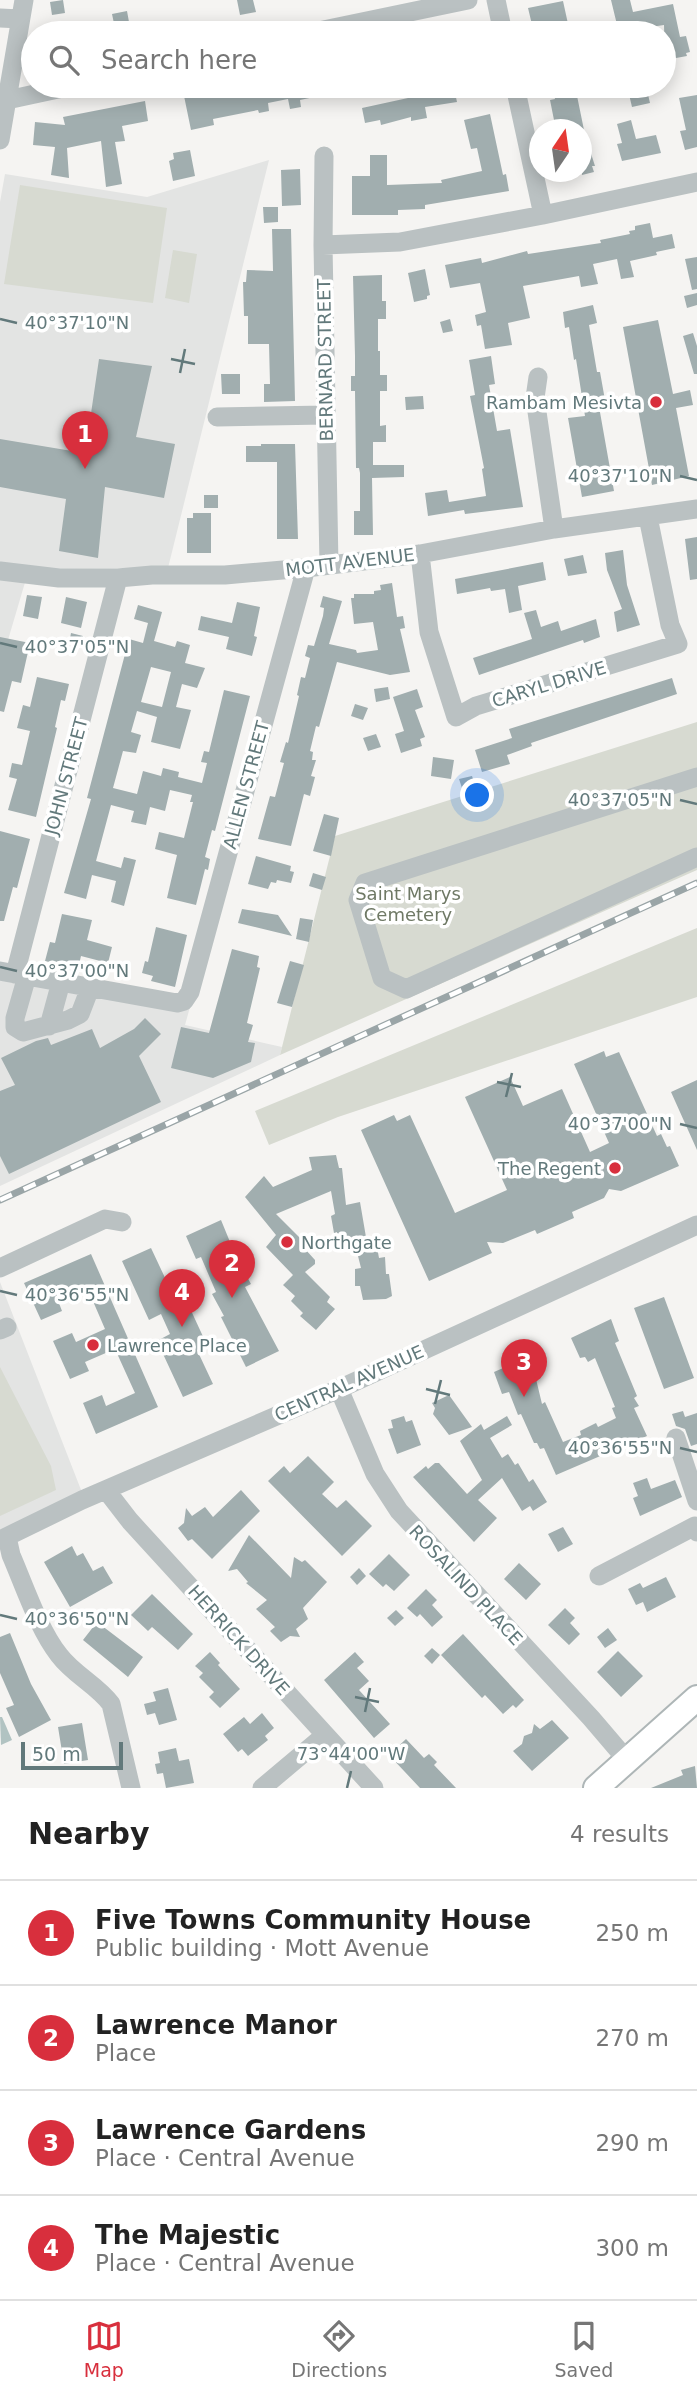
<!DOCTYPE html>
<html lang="en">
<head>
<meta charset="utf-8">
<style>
  :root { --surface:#fff; --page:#f6f6f6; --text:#222; --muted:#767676; --line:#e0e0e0; --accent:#d82f3d }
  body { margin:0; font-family:"DejaVu Sans",sans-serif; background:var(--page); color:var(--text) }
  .compass { position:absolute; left:529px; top:119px; width:63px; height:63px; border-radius:50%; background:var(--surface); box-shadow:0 4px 18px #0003; rotate:13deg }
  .scale { position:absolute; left:21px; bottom:18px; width:102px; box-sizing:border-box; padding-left:7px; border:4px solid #62797b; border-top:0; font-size:19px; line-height:24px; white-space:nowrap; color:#62797b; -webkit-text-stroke:5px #fff; paint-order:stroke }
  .you { position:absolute; left:478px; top:796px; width:24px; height:24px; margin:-18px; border:5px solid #fff; border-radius:50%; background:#1a73e8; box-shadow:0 0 0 10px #1a73e833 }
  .badge { display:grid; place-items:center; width:46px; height:46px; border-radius:50%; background:var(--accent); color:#fff; font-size:23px; font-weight:700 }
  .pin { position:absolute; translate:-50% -58px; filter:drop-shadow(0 2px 4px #0008) }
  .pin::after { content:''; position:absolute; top:37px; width:24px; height:21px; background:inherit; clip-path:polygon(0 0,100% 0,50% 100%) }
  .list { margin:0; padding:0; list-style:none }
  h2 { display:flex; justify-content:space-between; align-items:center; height:91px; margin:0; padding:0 28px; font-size:30px }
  h2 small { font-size:23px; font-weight:400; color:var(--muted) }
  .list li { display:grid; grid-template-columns:46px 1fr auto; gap:21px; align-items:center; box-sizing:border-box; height:105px; padding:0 28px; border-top:2px solid var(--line) }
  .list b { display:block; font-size:26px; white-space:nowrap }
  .list p { margin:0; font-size:23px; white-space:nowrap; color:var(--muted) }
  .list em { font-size:23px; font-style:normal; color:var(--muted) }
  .icon { flex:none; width:38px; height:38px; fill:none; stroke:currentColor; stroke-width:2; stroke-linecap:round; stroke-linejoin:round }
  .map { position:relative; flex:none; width:697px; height:1788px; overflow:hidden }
  .search { position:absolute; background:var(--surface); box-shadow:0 4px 18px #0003; left:21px; right:21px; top:21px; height:77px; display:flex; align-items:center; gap:18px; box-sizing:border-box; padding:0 24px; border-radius:38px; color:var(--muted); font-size:26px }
  .sheet { height:511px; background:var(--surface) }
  nav { display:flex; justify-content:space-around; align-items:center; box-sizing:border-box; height:98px; border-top:2px solid var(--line); background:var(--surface); font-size:19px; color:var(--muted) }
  nav a { display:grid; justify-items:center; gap:4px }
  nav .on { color:var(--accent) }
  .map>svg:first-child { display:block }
</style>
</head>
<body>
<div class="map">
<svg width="697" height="1788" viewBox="0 0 697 1788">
  <rect width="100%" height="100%" fill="#f5f4f2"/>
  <!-- built -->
  <path fill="#e3e4e3" d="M269,160L168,568L29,569L0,667V202L5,174L147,197Z
    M0,970L190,1007L185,1025L282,1047L280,1055L0,1186Z
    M0,1282L83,1495L0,1533Z"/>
  <!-- green -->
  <path fill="#d7dad1" d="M20,185L167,208L153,303L4,284Z
    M173,250L197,254L189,303L165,298Z
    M697,722V870L280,1055L335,836Z
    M697,928V997L338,1117L269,1145L255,1111Z
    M0,1367L51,1466L56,1490L0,1516Z"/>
  <!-- water -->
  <path fill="#b1c3c2" d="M0,1717H2L12,1740L1,1745Z"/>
  <!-- building -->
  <path fill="#a1aeaf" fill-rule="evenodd" d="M63,0L65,13L52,15L50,2Z
    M237,0H253L256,12L240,15Z
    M611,0H630L633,12L673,4L680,37L686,36L690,52L686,53L687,56L665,60L664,25L630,30V33H619Z
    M563,1L570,33H534L528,8Z
    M127,11L131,33H116L112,14Z
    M210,86H342L343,91L300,100L301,107L290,109L288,99L268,103L269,111L259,113L258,110L213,119L214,125L191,130L183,91Z
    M552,86H575L584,130H556L550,100L555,99Z
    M627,86H646L650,103L632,107Z
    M454,88L457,102L425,107L427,118L411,121V117L381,125L380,120L365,123L362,108Z
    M697,95V147L685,150L680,131L686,130L679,98Z
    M145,101L148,121L122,126L125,141L115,142L122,184L106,187L101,141L67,148L69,178L51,175L55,147L33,145L35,122L65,125L63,117Z
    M490,114L503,175L506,174L509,191L425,205V209L398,210V215H352V176H370V155H387V185L442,183L441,180L482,171L477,148L471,149L464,120Z
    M631,120L636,139L656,135L661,153L622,161L617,144L622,143L617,124Z
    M582,138H586L595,166H592L594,172L582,175Z
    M190,150L195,176L173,181L169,161L174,159L173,153Z
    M300,169L301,205L282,206L281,170Z
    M263,207H278V222L264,223Z
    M650,223L653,238L672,234L675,248L656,252L657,255L630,261L634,277L621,279L617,259L593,264L598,284L581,287L579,276L523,286L530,318L508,323L512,345L485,349L481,325L477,326L475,315L486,312L480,283L450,288L445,265L481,258L482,263L527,251L528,254L601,243L600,240L630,234L629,231L635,230V226Z
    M272,229H291L295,401L264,402V384H270L269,344H248V316H244L243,282H246L247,270L273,271Z
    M697,257V289L692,290L685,259Z
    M425,269L430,295L427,296V299L414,302L408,273Z
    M382,275V301H386V319H378V351H380V375H387V391H380V426L386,425V442H373V465H404V477L372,478L373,535H354V511H360V473L359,468H356L355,391H351V376H355V356L353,276Z
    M697,293V305L687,308L684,296Z
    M593,305L597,323L589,325L597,372H600L605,400L598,401L614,491L582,497L568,418L585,416L576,359L574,360L569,327L565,328L563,312Z
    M450,319L453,331L443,333L440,322Z
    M658,320L673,394L690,390L693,405L676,408L689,476L652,485L623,327Z
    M693,333L697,346V374H694L683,336Z
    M491,356L495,384L489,385L497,431L510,429L523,507L465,514L464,510L428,516L425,493L447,490L449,502L486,496L482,469L484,468L470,396L475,395L469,360Z
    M99,359L152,366L136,437L175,444L164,498L105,487L98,558L59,551L66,499L0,487V439L78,452L81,425L89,427Z
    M221,374H240V394H222Z
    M423,396L424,409L406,410L405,397Z
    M261,444H295L298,539H277V462H246V446H261Z
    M204,495H218V508H204Z
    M193,513H211V553H187V518H193Z
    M697,537V579L690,580L685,539Z
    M623,550L627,585L640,625L617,632L614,612L622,609L607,570L605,553Z
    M583,555L587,573L568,576L564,559Z
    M543,562L546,580L518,586L522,610L509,613L505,589L491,591L490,588L457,594L455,579Z
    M392,583L397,617L403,616L405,628L400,629L410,672L390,675L337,662L319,727L316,726L310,751L313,752L312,760H316L311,776L315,777L310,796L304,794L291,846L258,839L270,796L275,797L284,763L280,762L286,742L288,743L299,696L297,695L301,677L305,678L310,658L305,656L308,645L314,646L323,616L324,608L320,607L323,596L342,601L329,644L356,650L357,653L378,650L373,622L354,624L351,598H354V594H374V591L381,590L380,585Z
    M27,595L42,597L38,619L23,616Z
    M66,597L87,602L81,628L61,623Z
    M237,602L260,607L254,636L257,637L252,656L226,649L229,637L198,630L201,616L232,623Z
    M138,605L162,612L154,641L175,647L177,641L190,645L185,663L205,668L197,688L182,684L176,707L191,710L180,749L151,742L157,717L137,711L131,732L141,735L136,753L123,751L113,788L137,794L143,771L161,776L163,768L179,772L178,777L202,783L207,763L201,762L204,751L209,752L224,690L250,696L215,831L212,830L205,857L210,859L208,870L205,869L196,905L167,898L177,855L155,849L159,832L184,838L193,802H190L192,795L170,790L165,811L150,807L146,825L131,822L134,811L111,805L96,861L121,868L124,857L136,860L124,906L111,902L116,881L92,875L86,899L64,893L91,799L87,798L129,639L143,643L148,623L134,619ZM151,667L171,672L162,707L141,702Z
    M536,610L541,627L558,621L561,631L596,619L600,637L584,643L583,640L479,675L473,658L532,639L524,613Z
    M71,633L83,636L80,647L69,644Z
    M0,637L30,643L21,683L12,681L4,712L0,711Z
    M37,677L69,684L65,701L61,700L55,727L57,728L36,817L8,810L17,779L9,777L12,763L22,765L30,731L17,728L23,705L30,707Z
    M672,678L677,694L531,743L532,746L507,755L510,764L482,772L475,750L512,738L509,729Z
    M388,687L390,699L376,702L374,689Z
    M417,689L423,707L415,710L425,737L420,739L422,746L401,753L395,734L404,731L393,697Z
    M355,704L368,708L363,720L351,716Z
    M376,734L381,747L368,751L363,738Z
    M433,757L454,760L451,779L431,776Z
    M472,776L477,791L464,794L459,779Z
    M324,814L339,818L331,856L313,851Z
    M0,831L30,839L17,888L13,887L4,921H0Z
    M256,856L291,866L290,871L294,872L291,883L277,880L276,883L271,882L268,889L248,884Z
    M313,873L326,877L322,890L309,886Z
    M242,909L278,915L292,936L238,923Z
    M62,914L92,920L87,940L112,947L108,963L81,956L78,969L45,961L50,942L55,943Z
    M300,918L313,920L309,942L296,939Z
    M156,927L187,935L175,987L151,981L153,976L142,973L145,961L148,962Z
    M232,949L259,956L257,967L260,968L247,1023L253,1025L248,1042L255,1043L251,1062L213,1078L171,1068L181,1027L209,1033Z
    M290,961L304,965L292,1007L277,1003Z
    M145,1018L161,1034L139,1056L161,1102L9,1174L0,1156V1091L15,1085L1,1058L36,1041L48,1038L51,1045L92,1029L100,1048L134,1029Z
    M604,1051L606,1057L619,1052L657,1136L661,1134L667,1147L670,1146L679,1166L621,1191L609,1189L604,1198L572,1212L574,1218L537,1234L535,1230L503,1243L487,1242L492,1253L429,1281L361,1130L394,1115L397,1121L410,1115L455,1213L507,1190L465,1097L510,1077L523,1106L562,1089L590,1152L609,1143L574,1064Z
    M697,1080V1150L671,1092Z
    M336,1155L339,1168H342L346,1205L360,1202L367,1243L376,1242L379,1258L385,1257L386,1274H389L392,1296L386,1299L363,1300L360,1286H355V1269L361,1268L356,1248L338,1249L337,1232L334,1233L331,1216L335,1214L331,1191L276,1214L308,1246L305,1249L315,1260V1264L305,1272L330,1297L327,1302L335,1309L316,1330L300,1316L303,1313L291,1301L295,1296L283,1285L293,1275L266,1247L276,1235L245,1197L264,1176L273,1187L312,1170L309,1157Z
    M221,1220L237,1259L251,1284L245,1287L279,1351L246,1367L221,1317L224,1316L212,1294L216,1292L201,1257L196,1259L186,1236Z
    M151,1248L167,1282L176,1278L206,1343L197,1350L213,1384L183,1397L157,1341L170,1334L161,1314L149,1320L122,1261Z
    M91,1254L158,1407L96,1434L83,1403L102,1395L106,1406L135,1393L115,1349L85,1362L89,1371L70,1379L53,1341L72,1333L76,1342L105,1329L86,1285L57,1298L62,1311L41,1320L24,1283Z
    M664,1297L694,1378L664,1389L634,1308Z
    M611,1319L619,1341L615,1343L637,1396L634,1398L639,1406L634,1408L647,1436L556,1475L544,1448L540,1449L537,1443H534L521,1414L518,1415L509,1392L502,1394L494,1372L530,1356L541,1378L536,1379L542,1404L545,1402L563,1442L581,1435L580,1431L596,1423L598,1427L616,1418L612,1408L615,1407L595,1358L588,1362L585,1357L580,1358L571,1338Z
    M449,1395L472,1427L449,1435L433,1414L435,1408L432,1403Z
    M683,1411L685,1417L697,1413V1444L691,1446L685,1429L676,1426L672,1414Z
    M404,1416L406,1422L412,1420L421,1445L397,1454L388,1429L393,1428L391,1420Z
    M507,1416L512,1425L490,1438L502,1458L508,1454L515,1465L518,1463L529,1482L533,1479L547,1502L533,1511L530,1506L522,1511L502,1478L478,1500L497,1518L474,1542L413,1477L426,1466L428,1469L435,1463H439L467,1494L482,1480L460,1441L481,1424L484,1430Z
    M308,1456L334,1482L322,1494L337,1508L346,1500L372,1526L342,1556L268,1481L284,1466L290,1473Z
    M647,1478L651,1489L675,1480L682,1497L640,1516L633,1498L638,1496L633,1483Z
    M241,1490L260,1511L212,1559L192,1539L188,1541L178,1528L184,1523L186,1508L192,1516L205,1507L213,1517Z
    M563,1527L573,1544L558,1552L548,1534Z
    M249,1535L291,1578L294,1557L302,1562L305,1560L327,1582L303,1608L308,1619L296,1629L300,1637L290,1636L281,1642L270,1631L275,1627L256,1609L267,1600L246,1583L248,1582L237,1569L228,1571Z
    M72,1546L77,1556L83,1553L93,1571L103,1566L113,1583L70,1607L44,1562Z
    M389,1554L410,1575L394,1591L386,1584L383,1587L369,1574Z
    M519,1563L541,1584L526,1600L504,1579Z
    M359,1568L366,1576L357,1585L350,1577Z
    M666,1577L676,1597L647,1612L643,1602L636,1605L628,1589L640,1583L643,1588Z
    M426,1589L437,1600L432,1605L443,1617L432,1627L420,1614L417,1617L407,1608Z
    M152,1594L193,1634L178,1650L152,1627L148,1631L131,1615Z
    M565,1608L575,1618L570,1623L580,1634L569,1645L548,1625Z
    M396,1610L404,1618L395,1626L387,1618Z
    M97,1622L143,1657L128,1677L83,1640Z
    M608,1628L617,1640L605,1648L597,1637Z
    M10,1633L31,1684L51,1720L19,1737L6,1708L14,1705L0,1673V1637Z
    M463,1634L524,1700L516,1708L513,1705L503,1714L485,1695L482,1698L441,1655Z
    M432,1648L440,1655L432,1664L424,1656Z
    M618,1651L643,1676L621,1697L597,1672Z
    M210,1652L220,1663L218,1665L240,1689L220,1708L209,1697L214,1692L199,1677L203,1673L195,1666Z
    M355,1652L364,1662L357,1668L369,1681L359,1690L390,1724L374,1738L324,1680Z
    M168,1688L177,1720L159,1725L155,1713L147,1715L144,1704L156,1701L153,1692Z
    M262,1713L274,1728L265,1736L268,1740L248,1756L242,1749L238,1752L223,1734L244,1717L250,1724Z
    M552,1720L569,1738L532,1771L513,1751L522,1744L524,1736L532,1733L534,1724L540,1729Z
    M82,1723L88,1760L64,1764L58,1727Z
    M406,1739L424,1758L429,1754L437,1762L434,1765L456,1788H420L389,1755Z
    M176,1748L179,1761L189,1759L194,1783L166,1788L163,1773L157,1774L155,1764L160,1763L158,1752Z
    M695,1766L697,1788H651L683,1775L681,1770Z"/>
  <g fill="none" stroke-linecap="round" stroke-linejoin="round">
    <defs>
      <path id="major" d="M596,1788L697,1698"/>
    </defs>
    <!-- major casing -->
    <use href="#major" stroke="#aeb6b7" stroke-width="28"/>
    <!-- minor -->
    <path stroke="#bac1c2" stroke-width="19" d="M496,0L503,33
      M0,18L20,19
      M309,33L468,0
      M515,86L543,215
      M7,100L72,86
      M0,140L24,0
      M324,156L323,245L329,565
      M323,245L400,242L543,215L697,182
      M538,377L535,398L554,529
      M217,417L325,415
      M420,554L429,632L456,717L476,706L678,644L670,625L648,517
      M0,571L59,578H118L152,575H225L306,568L420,554L554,529L697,509
      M697,777L365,883L358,900L382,978L406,989L697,857
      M0,971L177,1003L184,1001L190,992L306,568
      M15,974L118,578
      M27,976L15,1018V1027L23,1032L68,1020L80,1014L90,988
      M49,1026L61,982
      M0,1268L105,1219L122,1222
      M0,1330L7,1327
      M339,1389L375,1474L399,1511L591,1718L626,1759
      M676,1438L697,1501
      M106,1490L130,1521L374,1788
      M7,1537L11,1555C24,1585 39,1630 59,1655C74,1675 97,1685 111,1704L131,1788
      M0,1540L82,1500L339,1389L697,1225
      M599,1576L695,1526L697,1532
      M262,1788L325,1735"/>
    <!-- major -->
    <use href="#major" stroke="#fff" stroke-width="24"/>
    <defs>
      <path id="rail" d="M0,1200L697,883"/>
    </defs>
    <!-- rail casing -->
    <use href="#rail" stroke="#9aa5a7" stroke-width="7"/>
    <!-- rail -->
    <use href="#rail" stroke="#fff" stroke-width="4.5" stroke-dasharray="13" stroke-linecap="butt"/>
  </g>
  <!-- ticks -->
  <path fill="none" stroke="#62797b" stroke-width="2.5" d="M0,319L17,323M171,359L195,364M180,373L185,349M680,476L697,480M0,643L17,647M680,800L697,804M0,967L17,971M497,1082L521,1087M506,1097L512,1073M680,1124L697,1128M0,1291L17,1295M426,1389L450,1395M435,1404L441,1380M680,1448L697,1452M0,1615L17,1619M355,1697L379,1702M365,1712L370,1688M347,1788L351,1771"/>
  <!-- markers -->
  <g fill="#d82f3d" stroke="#fff" stroke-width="2.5">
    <circle cx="656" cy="402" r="7"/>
    <circle cx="615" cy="1168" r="7"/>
    <circle cx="287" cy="1242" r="7"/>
    <circle cx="93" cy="1345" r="7"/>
  </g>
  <g text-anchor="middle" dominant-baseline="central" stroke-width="7" stroke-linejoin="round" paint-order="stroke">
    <!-- street labels -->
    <g font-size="18" fill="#62797b" stroke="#fff">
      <text transform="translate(325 360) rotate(-91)">BERNARD STREET</text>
      <text transform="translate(350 562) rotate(-7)">MOTT AVENUE</text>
      <text transform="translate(549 684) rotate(-17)">CARYL DRIVE</text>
      <text transform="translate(66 776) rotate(-75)">JOHN STREET</text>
      <text transform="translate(246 785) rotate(-75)">ALLEN STREET</text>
      <text transform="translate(349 1383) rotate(-24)">CENTRAL AVENUE</text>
      <text transform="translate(466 1585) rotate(47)">ROSALIND PLACE</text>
      <text transform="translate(239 1640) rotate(48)">HERRICK DRIVE</text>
    </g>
    <!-- poi labels -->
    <g font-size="18" fill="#62797b" stroke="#fff" text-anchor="end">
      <text x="642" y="402">Rambam Mesivta</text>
      <text x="601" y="1168">The Regent</text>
      <text x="301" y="1242" text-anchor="start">Northgate</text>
      <text x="107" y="1345" text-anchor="start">Lawrence Place</text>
    </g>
    <!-- park labels -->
    <g font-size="18" fill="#6f7965" stroke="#fff">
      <text x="408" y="893">Saint Marys<tspan x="408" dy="21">Cemetery</tspan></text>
    </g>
  </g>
  <g font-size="18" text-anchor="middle" fill="#62797b" stroke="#fff" stroke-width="7" stroke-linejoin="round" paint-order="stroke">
    <text x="77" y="329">40°37'10"N</text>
    <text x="620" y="482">40°37'10"N</text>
    <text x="77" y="653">40°37'05"N</text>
    <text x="620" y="806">40°37'05"N</text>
    <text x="77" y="977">40°37'00"N</text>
    <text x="620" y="1130">40°37'00"N</text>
    <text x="77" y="1301">40°36'55"N</text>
    <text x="620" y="1454">40°36'55"N</text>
    <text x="77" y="1625">40°36'50"N</text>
    <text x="351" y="1760">73°44'00"W</text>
  </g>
</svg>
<svg class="compass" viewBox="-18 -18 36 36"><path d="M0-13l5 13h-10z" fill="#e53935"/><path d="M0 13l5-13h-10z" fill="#767676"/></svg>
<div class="scale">50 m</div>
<div class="you"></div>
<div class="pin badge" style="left:85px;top:469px">1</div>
<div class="pin badge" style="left:232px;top:1298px">2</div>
<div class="pin badge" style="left:524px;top:1397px">3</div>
<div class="pin badge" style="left:182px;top:1327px">4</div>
<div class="search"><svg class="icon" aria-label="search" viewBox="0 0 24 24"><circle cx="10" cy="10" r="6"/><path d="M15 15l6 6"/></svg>Search here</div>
</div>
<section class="sheet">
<h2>Nearby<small>4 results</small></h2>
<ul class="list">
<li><span class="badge">1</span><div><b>Five Towns Community House</b><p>Public building · Mott Avenue</p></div><em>250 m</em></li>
<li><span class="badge">2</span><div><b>Lawrence Manor</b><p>Place</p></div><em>270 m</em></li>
<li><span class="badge">3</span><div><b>Lawrence Gardens</b><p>Place · Central Avenue</p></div><em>290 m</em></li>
<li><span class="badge">4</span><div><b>The Majestic</b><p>Place · Central Avenue</p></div><em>300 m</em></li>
</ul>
</section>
<nav>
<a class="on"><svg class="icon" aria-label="map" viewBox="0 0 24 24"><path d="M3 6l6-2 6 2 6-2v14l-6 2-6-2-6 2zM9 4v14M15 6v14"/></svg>Map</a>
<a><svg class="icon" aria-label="directions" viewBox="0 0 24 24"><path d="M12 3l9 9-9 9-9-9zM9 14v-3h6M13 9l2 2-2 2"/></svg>Directions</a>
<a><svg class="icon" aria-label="saved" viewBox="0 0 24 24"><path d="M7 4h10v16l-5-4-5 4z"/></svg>Saved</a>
</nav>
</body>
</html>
